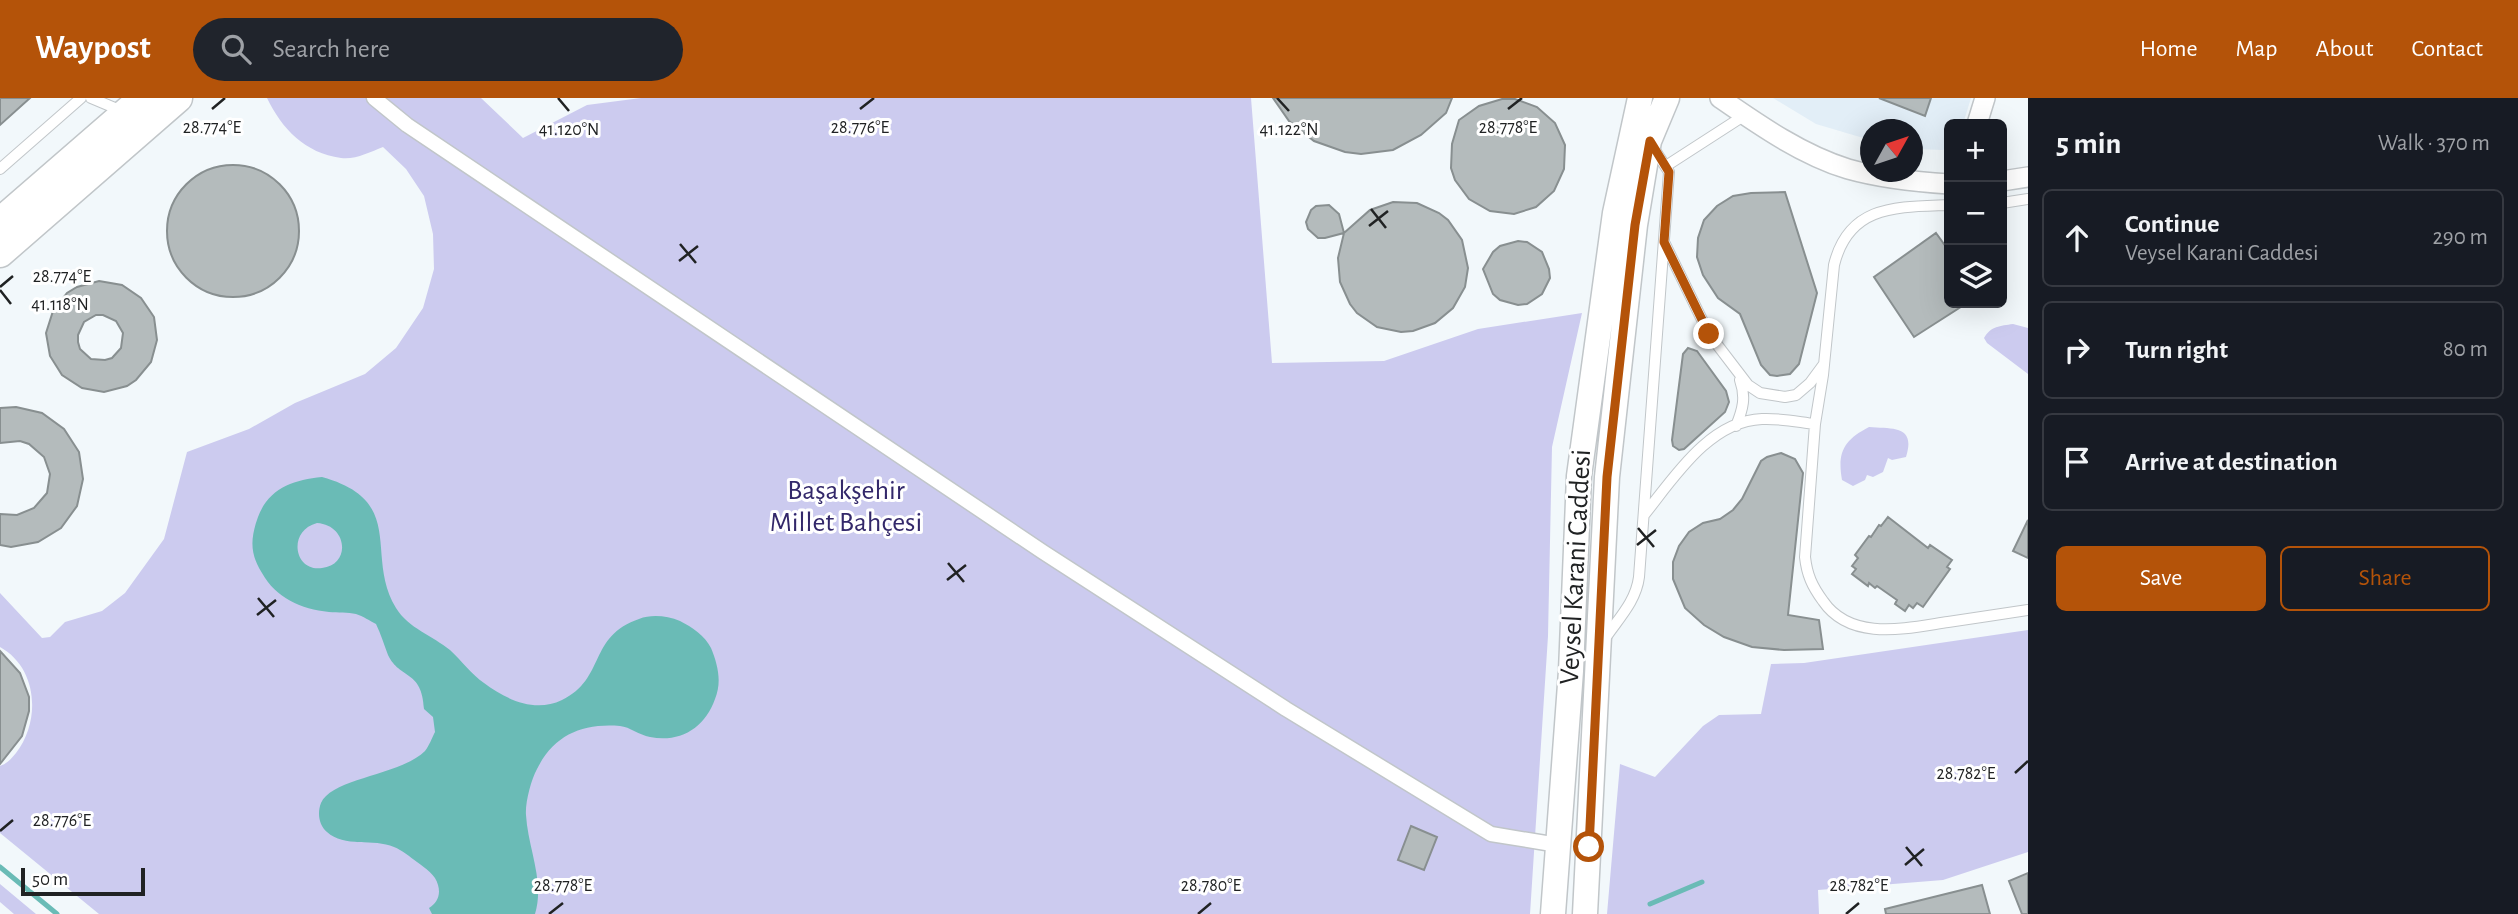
<!DOCTYPE html>
<html lang="en">
<head>
<meta charset="utf-8">
<style>
  :root { --surface:#171b24; --page:#20242c; --text:#f1f3f6; --muted:#9ea1a6; --line:#363941; --accent:#b45309 }
  body { margin:0; font-family:"Alegreya Sans",sans-serif; background:var(--page); color:var(--text) }
  .controls { position:absolute; right:21px; top:21px; display:grid; overflow:hidden; border-radius:10px; box-shadow:0 7px 28px #0002 }
  .controls button { width:63px; height:63px; display:grid; place-items:center; padding:0; border:0; border-bottom:2px solid var(--line); background:var(--surface); color:var(--text); font:35px sans-serif }
  .compass { position:absolute; left:1860px; top:21px; width:63px; height:63px; border-radius:50%; background:var(--surface); box-shadow:0 7px 28px #0002; rotate:50deg }
  .scale { position:absolute; left:21px; bottom:18px; width:124px; box-sizing:border-box; padding-left:7px; border:4px solid #202223; border-top:0; font-size:19px; line-height:24px; white-space:nowrap; color:#202223; -webkit-text-stroke:5px #fff; paint-order:stroke }
  .stop { position:absolute; width:21px; height:21px; margin:-16px; border:5px solid #b45309; border-radius:50%; background:#fff }
  .stop.end { background:#b45309; border-color:#fff; box-shadow:0 2px 7px #0008 }
  .list { margin:0; padding:0; list-style:none }
  h2 { display:flex; justify-content:space-between; align-items:center; height:91px; margin:0; padding:0 28px; font-size:30px }
  h2 small { font-size:23px; font-weight:400; color:var(--muted) }
  .list li { display:grid; grid-template-columns:46px 1fr auto; gap:21px; align-items:center; box-sizing:border-box; height:98px; margin:0 14px 14px; padding:0 14px; border:2px solid var(--line); border-radius:10px }
  .list b { display:block; font-size:26px; white-space:nowrap }
  .list p { margin:0; font-size:23px; white-space:nowrap; color:var(--muted) }
  .list em { font-size:23px; font-style:normal; color:var(--muted) }
  .actions { display:flex; gap:14px; padding:21px 28px }
  .actions a { flex:1; padding:16px 0; border:2px solid var(--accent); border-radius:10px; text-align:center; font-size:24px; color:var(--accent) }
  .actions .main { background:var(--accent); color:#fff }
  .icon { flex:none; width:38px; height:38px; fill:none; stroke:currentColor; stroke-width:2; stroke-linecap:round; stroke-linejoin:round }
  .map { position:relative; flex:none; width:2028px; height:816px; overflow:hidden }
  header { display:flex; align-items:center; gap:42px; box-sizing:border-box; height:98px; padding:0 35px; background:var(--accent); color:#fff }
  header strong { font-size:33px }
  nav { display:flex; gap:38px; margin-inline-start:auto; font-size:24px }
  .search { width:490px; height:63px; background:var(--page); display:flex; align-items:center; gap:18px; box-sizing:border-box; padding:0 24px; border-radius:38px; color:var(--muted); font-size:26px }
  main { display:flex }
  aside { flex:1; background:var(--surface) }
  .map>svg:first-child { display:block }
</style>
</head>
<body>
<header>
<strong>Waypost</strong>
<div class="search"><svg class="icon" aria-label="search" viewBox="0 0 24 24"><circle cx="10" cy="10" r="6"/><path d="M15 15l6 6"/></svg>Search here</div>
<nav><a>Home</a><a>Map</a><a>About</a><a>Contact</a></nav>
</header>
<main>
<div class="map">
<svg width="2028" height="816" viewBox="0 0 2028 816">
  <rect width="100%" height="100%" fill="#f2f8fb"/>
  <!-- built -->
  <path fill="#e2eef7" d="M1773,0H1971L1963,26H1949V48L1943,52L1913,51L1912,32H1870V42L1816,26Z"/>
  <!-- green -->
  <path fill="#cccbef" d="M267,0H481L523,40L587,7L641,0H1251L1272,265L1384,263L1478,231L1582,215L1552,349L1548,538L1530,816H99L0,735V668C8,665 11,661 16,655C41,623 38,570 0,549V495L42,540L50,539L65,524L102,513L125,495L164,441L187,354L249,331L295,305L365,276L396,250L423,210L434,171L433,136L424,98L406,71L383,49C370,54 355,62 341,60C305,55 282,31 267,0Z
    M2013,226L2028,230V276L1987,245L1984,240C1991,228 2000,228 2013,226Z
    M1869,329C1893,331 1916,327 1906,359L1892,362L1888,360L1883,374L1873,379L1867,377L1865,382L1853,388L1842,382C1837,354 1844,342 1869,329Z
    M2028,532V754L1943,782L1818,792L1819,816H1607L1620,666L1655,679L1703,628L1719,617L1761,616L1771,566L1804,565Z
    M0,786L36,816H14L0,804Z"/>
  <!-- water -->
  <path fill="#6abbb6" fill-rule="evenodd" d="M322,379C408,403 364,457 396,510C408,530 433,538 450,552C462,563 471,576 484,585C507,602 535,615 562,602C606,581 588,538 639,521C652,516 667,518 680,523C692,529 705,538 711,550C718,567 722,584 715,601C705,630 680,645 650,639C639,637 630,629 620,628C582,625 554,637 537,671C531,682 525,705 526,717C528,751 545,783 535,816H432L429,810C437,805 441,797 438,787C436,777 425,770 417,764C410,759 402,752 394,749C374,740 344,750 327,734C319,727 317,715 321,705C332,680 401,677 425,653C429,648 432,640 435,634L433,619L424,611C422,571 400,582 388,557C384,547 381,536 376,526C370,523 363,518 356,516C348,514 338,515 329,514C301,511 276,500 262,475C250,456 250,441 258,419C269,390 293,382 322,379ZM317,425C348,427 351,467 322,470C294,474 287,433 317,425Z"/>
  <g fill="none" stroke-linecap="round" stroke-linejoin="round">
    <!-- stream -->
    <path stroke="#6abbb6" stroke-width="5" d="M0,769L57,816
      M1650,806L1702,784"/>
  </g>
  <!-- building -->
  <path fill="#b4bbbc" stroke="#888f90" stroke-width="2" fill-rule="evenodd" d="M0,0H30L0,27Z
    M1273,0H1452L1446,15L1421,37L1393,52L1361,56L1345,54L1314,43L1289,23Z
    M1879,0H1931L1925,18Z
    M1502,1H1515L1537,9L1555,25L1565,47L1564,71L1554,93L1536,109L1514,116L1490,113L1469,101L1455,82L1451,70L1452,46L1459,22L1479,8Z
    M167 133a66 66 0 1 1 132 0a66 66 0 1 1-132 0Z
    M1785,94L1817,195L1799,266L1790,276L1777,278L1770,277L1761,267L1740,216L1718,200L1703,177L1697,159L1698,140L1704,122L1717,108L1733,98L1751,95Z
    M1393,104L1417,105L1439,115L1448,122L1462,142L1468,170L1465,189L1453,210L1435,225L1413,233L1401,234L1377,229L1357,215L1350,206L1340,184L1338,160L1344,135L1325,140H1318L1308,131L1306,124L1311,112L1316,108L1329,107L1339,116L1344,135L1370,112Z
    M1936,135L1944,146L1949,142V205H1967L1914,239L1874,179Z
    M1518,143L1527,144L1542,154L1549,171L1550,180L1542,196L1527,206L1518,207L1500,202L1493,196L1483,171L1493,154L1500,148Z
    M99,183L122,187L141,200L154,219L157,242L151,264L136,282L127,288L104,294L82,290L62,277L50,258L46,235L53,213L67,195L77,189ZM96,217H103L116,223L123,235L121,250L112,260L105,262L91,261L80,251L78,244V237L84,224Z
    M1688,250L1697,253L1726,293L1729,304L1725,314L1684,351L1679,352L1673,348L1672,342L1683,256Z
    M16,309L42,315L64,331L79,354L83,381L77,408L61,430L38,444L11,449L0,447V416L17,417L34,410L47,395L50,376L44,359L29,346L20,343L0,345V310Z
    M1781,355L1795,361L1803,375L1788,517L1819,522L1823,551L1784,552L1752,549L1724,539L1704,527L1685,510L1673,481V464L1679,448L1689,434L1703,425L1720,421L1733,412L1742,401L1761,363L1767,359Z
    M1888,419L1928,450L1930,447L1952,462L1947,469L1950,471L1923,509L1917,505L1913,510L1909,507L1905,513L1895,506L1897,502L1877,488L1875,490L1869,485L1868,488L1852,476L1856,471L1852,468L1858,460L1855,457L1869,438L1871,439L1879,427L1881,428Z
    M2028,422V460L2013,453Z
    M0,553L20,575L29,599V613L22,638L0,666Z
    M1411,728L1437,739L1424,772L1398,762Z
    M2028,775V816H2022L2009,783Z
    M1982,787L1990,816H1886L1885,811Z"/>
  <g fill="none" stroke-linecap="round" stroke-linejoin="round">
    <defs>
      <path id="service" d="M91,0L122,13
        M1666,68L1745,17
        M0,71L81,0
        M2002,105L2028,101
        M1949,107C1898,109 1849,106 1834,167L1823,277L1815,326L1805,459C1807,477 1812,488 1823,503C1851,544 1907,530 1948,524C1975,520 2001,516 2028,512
        M1665,146L1709,236L1748,287L1760,295L1785,299L1796,297L1810,285L1824,266
        M1736,328C1743,311 1746,299 1740,282
        M1644,417C1673,381 1709,323 1762,321C1779,320 1798,324 1815,326
        M1606,539C1619,520 1636,503 1639,479L1669,74L1653,49"/>
      <path id="pedestrian" d="M374,0L407,27L1043,454L1286,611L1491,736L1558,747"/>
      <path id="minor" d="M1720,0C1759,27 1802,57 1848,71C1880,80 1916,84 1949,86
        M1977,26L1985,0
        M2002,83L2028,79"/>
      <path id="tertiary" d="M1553,816L1571,573L1579,378L1615,115L1640,0
        M1585,816L1607,379L1635,127L1649,43L1667,0"/>
      <path id="secondary" d="M0,124L143,0
        M0,155L178,0"/>
    </defs>
    <!-- service casing -->
    <use href="#service" stroke="#c1c6c9" stroke-width="12"/>
    <!-- pedestrian casing -->
    <use href="#pedestrian" stroke="#c1c6c9" stroke-width="17"/>
    <!-- minor casing -->
    <use href="#minor" stroke="#c1c6c9" stroke-width="22"/>
    <!-- tertiary casing -->
    <use href="#tertiary" stroke="#c1c6c9" stroke-width="27"/>
    <!-- secondary casing -->
    <use href="#secondary" stroke="#c1c6c9" stroke-width="31"/>
    <!-- service -->
    <use href="#service" stroke="#fff" stroke-width="10"/>
    <!-- pedestrian -->
    <use href="#pedestrian" stroke="#fff" stroke-width="14"/>
    <!-- minor -->
    <use href="#minor" stroke="#fff" stroke-width="19"/>
    <!-- tertiary -->
    <use href="#tertiary" stroke="#fff" stroke-width="24"/>
    <!-- secondary -->
    <use href="#secondary" stroke="#fff" stroke-width="28"/>
  </g>
  <g fill="none" stroke-linecap="round" stroke-linejoin="round">
    <!-- route -->
    <path stroke="#b45309" stroke-width="9" d="M1589,749L1607,379L1635,127L1650,43L1669,74L1664,144L1709,236"/>
  </g>
  <!-- ticks -->
  <path fill="none" stroke="#202223" stroke-width="2.5" d="M558,0L569,13M1277,0L1289,13M212,11L225,0M860,11L874,0M1508,11L1522,0M1371,111L1386,130M1369,128L1388,113M680,146L696,165M679,163L698,148M0,189L13,178M0,192L11,206M1638,430L1654,449M1637,447L1656,432M948,465L964,484M947,482L966,467M258,500L274,519M257,517L276,502M2015,675L2028,663M0,733L13,722M1906,749L1922,768M1905,767L1924,751M549,816L563,805M1198,816L1211,805M1846,816L1859,805"/>
  <g text-anchor="middle" dominant-baseline="central" stroke-width="6" stroke-linejoin="round" paint-order="stroke">
    <!-- park labels -->
    <g font-size="28" fill="#33286a" stroke="#fff">
      <text x="846" y="393">Başakşehir<tspan x="846" dy="32">Millet Bahçesi</tspan></text>
    </g>
    <!-- street labels -->
    <g font-size="28" fill="#202223" stroke="#fff">
      <text transform="translate(1576 469) rotate(-87)">Veysel Karani Caddesi</text>
    </g>
  </g>
  <g font-size="18" text-anchor="middle" fill="#202223" stroke="#fff" stroke-width="6" stroke-linejoin="round" paint-order="stroke">
    <text x="212" y="35">28.774°E</text>
    <text x="860" y="35">28.776°E</text>
    <text x="1508" y="35">28.778°E</text>
    <text x="569" y="37">41.120°N</text>
    <text x="1289" y="37">41.122°N</text>
    <text x="62" y="184">28.774°E</text>
    <text x="60" y="212">41.118°N</text>
    <text x="1966" y="681">28.782°E</text>
    <text x="62" y="728">28.776°E</text>
    <text x="563" y="793">28.778°E</text>
    <text x="1211" y="793">28.780°E</text>
    <text x="1859" y="793">28.782°E</text>
  </g>
</svg>
<div class="controls">
<button>+</button>
<button>−</button>
<button><svg class="icon" aria-label="layers" viewBox="0 0 24 24"><path d="M12 4l9 5-9 5-9-5zM3 14l9 5 9-5"/></svg></button>
</div>
<svg class="compass" viewBox="-18 -18 36 36"><path d="M0-13l5 13h-10z" fill="#e53935"/><path d="M0 13l5-13h-10z" fill="#9ea1a6"/></svg>
<div class="scale">50 m</div>
<div class="stop" style="left:1589px;top:749px"></div>
<div class="stop end" style="left:1709px;top:236px"></div>
</div>
<aside>
<h2>5 min<small>Walk · 370 m</small></h2>
<ul class="list">
<li><svg class="icon" aria-label="ahead" viewBox="0 0 24 24"><path d="M12 20V5M6 11l6-6 6 6"/></svg><div><b>Continue</b><p>Veysel Karani Caddesi</p></div><em>290 m</em></li>
<li><svg class="icon" aria-label="right" viewBox="0 0 24 24"><path d="M7 20v-9h11M14 6l5 5-5 5"/></svg><div><b>Turn right</b></div><em>80 m</em></li>
<li><svg class="icon" aria-label="arrive" viewBox="0 0 24 24"><path d="M6 21V4h12l-3 4 3 4H6"/></svg><div><b>Arrive at destination</b></div></li>
</ul>
<div class="actions"><a class="main">Save</a><a>Share</a></div>
</aside>
</main>
</body>
</html>
